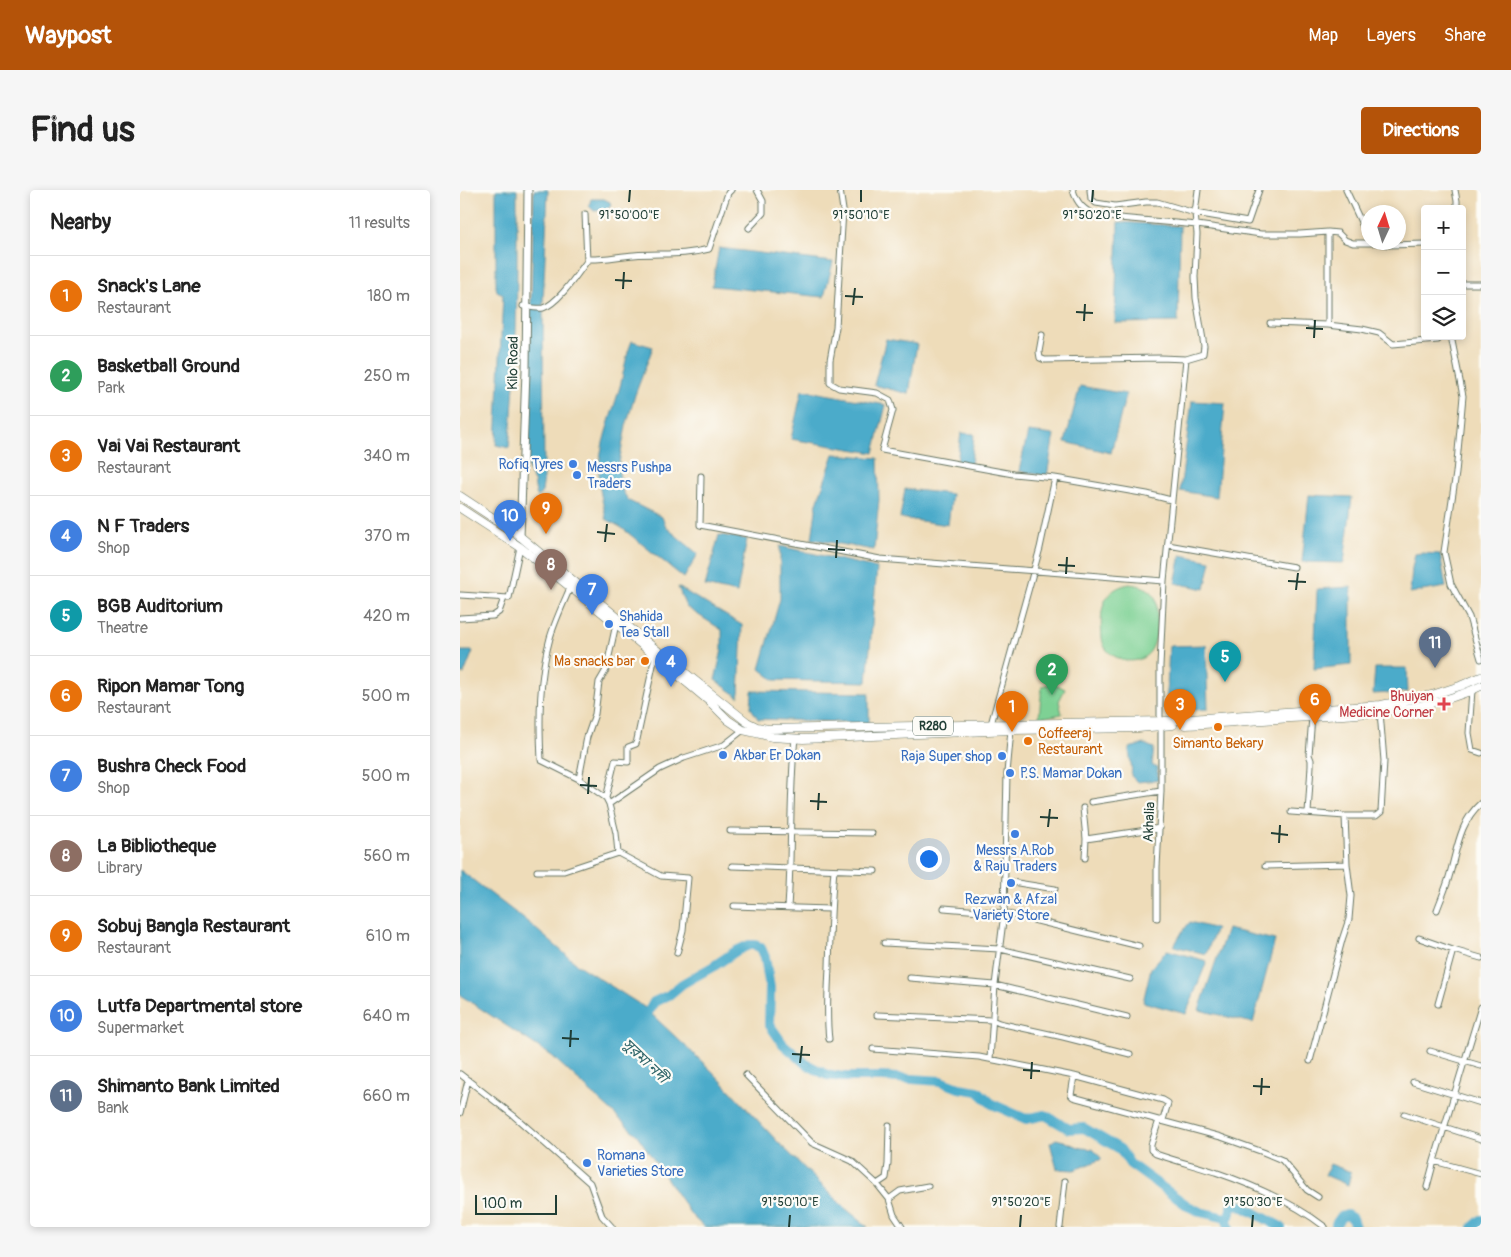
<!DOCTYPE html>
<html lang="en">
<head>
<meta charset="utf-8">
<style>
  :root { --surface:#fff; --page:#f6f6f6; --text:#222; --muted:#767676; --line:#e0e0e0; --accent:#b45309 }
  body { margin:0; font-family:Pangolin,"Noto Sans Bengali",sans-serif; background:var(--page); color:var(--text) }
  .controls { position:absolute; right:15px; top:15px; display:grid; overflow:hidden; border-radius:5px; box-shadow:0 2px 8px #0003 }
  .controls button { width:45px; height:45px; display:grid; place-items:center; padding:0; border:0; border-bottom:1px solid var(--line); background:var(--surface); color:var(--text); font:25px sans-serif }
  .compass { position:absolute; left:901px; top:15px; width:45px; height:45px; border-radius:50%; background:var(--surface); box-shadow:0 2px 8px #0003; rotate:4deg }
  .scale { position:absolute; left:15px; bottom:12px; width:82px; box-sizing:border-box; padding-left:5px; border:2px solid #1f3d34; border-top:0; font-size:14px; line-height:18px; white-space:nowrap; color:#1f3d34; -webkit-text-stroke:4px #fdfcf7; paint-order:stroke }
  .you { position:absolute; left:468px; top:668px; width:18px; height:18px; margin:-12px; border:4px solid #fff; border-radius:50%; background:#1a73e8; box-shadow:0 0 0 8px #1a73e833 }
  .badge { display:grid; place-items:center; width:32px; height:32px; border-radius:50%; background:var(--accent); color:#fff; font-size:16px; font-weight:700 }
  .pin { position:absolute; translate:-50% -41px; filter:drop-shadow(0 1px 2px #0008) }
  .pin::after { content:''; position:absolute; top:26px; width:18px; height:15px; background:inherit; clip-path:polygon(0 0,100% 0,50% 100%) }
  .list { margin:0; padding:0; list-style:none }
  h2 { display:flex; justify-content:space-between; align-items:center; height:65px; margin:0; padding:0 20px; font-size:21px }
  h2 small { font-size:16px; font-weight:400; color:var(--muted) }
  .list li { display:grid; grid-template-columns:32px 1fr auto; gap:15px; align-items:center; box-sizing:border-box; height:80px; padding:0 20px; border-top:1px solid var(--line) }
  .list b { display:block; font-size:19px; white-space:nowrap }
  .list p { margin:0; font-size:16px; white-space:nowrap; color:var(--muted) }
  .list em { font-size:16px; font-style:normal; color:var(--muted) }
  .icon { flex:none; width:28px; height:28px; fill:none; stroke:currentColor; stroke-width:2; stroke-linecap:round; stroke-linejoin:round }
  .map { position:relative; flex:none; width:1021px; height:1037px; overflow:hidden; border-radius:5px }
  header { display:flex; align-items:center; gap:30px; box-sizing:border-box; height:70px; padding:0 25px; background:var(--accent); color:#fff }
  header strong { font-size:24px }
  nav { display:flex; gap:28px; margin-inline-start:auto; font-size:18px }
  .intro { display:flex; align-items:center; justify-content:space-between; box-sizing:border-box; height:120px; padding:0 30px }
  h1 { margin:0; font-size:35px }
  .button { padding:12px 22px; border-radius:5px; background:var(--accent); color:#fff; font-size:18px; font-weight:700 }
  main { display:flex; gap:30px; padding:0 30px }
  aside { flex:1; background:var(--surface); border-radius:5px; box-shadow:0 2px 8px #0003 }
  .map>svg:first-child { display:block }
</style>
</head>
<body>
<header>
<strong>Waypost</strong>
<nav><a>Map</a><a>Layers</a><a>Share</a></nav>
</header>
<div class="intro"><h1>Find us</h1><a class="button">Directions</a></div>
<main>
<aside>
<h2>Nearby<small>11 results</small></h2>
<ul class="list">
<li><span class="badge" style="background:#e8710a">1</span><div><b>Snack's Lane</b><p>Restaurant</p></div><em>180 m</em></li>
<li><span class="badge" style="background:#2e9e5b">2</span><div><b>Basketball Ground</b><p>Park</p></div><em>250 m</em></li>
<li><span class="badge" style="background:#e8710a">3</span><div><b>Vai Vai Restaurant</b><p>Restaurant</p></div><em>340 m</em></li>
<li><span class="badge" style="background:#3f7fe0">4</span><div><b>N F Traders</b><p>Shop</p></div><em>370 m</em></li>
<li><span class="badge" style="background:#0f9aa8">5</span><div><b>BGB Auditorium</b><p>Theatre</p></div><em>420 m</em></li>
<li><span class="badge" style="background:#e8710a">6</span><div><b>Ripon Mamar Tong</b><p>Restaurant</p></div><em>500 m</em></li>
<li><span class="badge" style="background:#3f7fe0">7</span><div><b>Bushra Check Food</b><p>Shop</p></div><em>500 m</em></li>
<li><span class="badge" style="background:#8d6e63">8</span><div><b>La Bibliotheque</b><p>Library</p></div><em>560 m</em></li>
<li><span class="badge" style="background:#e8710a">9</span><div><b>Sobuj Bangla Restaurant</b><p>Restaurant</p></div><em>610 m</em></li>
<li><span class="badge" style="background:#3f7fe0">10</span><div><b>Lutfa Departmental store</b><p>Supermarket</p></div><em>640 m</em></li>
<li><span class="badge" style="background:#5c6f8a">11</span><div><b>Shimanto Bank Limited</b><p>Bank</p></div><em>660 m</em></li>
</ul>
</aside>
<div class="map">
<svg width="1021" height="1037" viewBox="0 0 1021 1037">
  <rect width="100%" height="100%" fill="#fdfcf7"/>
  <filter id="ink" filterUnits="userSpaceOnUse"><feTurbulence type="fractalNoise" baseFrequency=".02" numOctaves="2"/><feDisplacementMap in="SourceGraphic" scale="10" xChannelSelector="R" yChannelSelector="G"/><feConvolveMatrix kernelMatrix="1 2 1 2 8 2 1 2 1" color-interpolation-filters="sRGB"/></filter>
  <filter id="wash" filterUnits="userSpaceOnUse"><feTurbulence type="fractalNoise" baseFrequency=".0096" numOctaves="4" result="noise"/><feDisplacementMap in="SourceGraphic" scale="20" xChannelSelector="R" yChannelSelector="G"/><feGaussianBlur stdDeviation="1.12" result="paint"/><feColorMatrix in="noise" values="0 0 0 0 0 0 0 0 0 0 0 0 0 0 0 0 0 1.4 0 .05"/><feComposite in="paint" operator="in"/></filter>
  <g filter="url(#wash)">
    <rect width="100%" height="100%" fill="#eedcb9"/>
    <!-- green -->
    <path fill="#7ed194" stroke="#4e8764" d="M669,394C679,395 690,397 695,407C697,413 697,420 697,426C697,435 697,448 693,456C687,471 670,474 658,468C649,464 643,458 642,448C640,423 640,400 669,394Z
      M593,493L605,499L599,511L602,524L586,527H579L582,496Z"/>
    <!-- water -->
    <path fill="#4babca" stroke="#35747f" d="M36,0H57C57,86 58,172 49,258L36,255L43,104L37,101L36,97Z
      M74,0H88L83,114L84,287L82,302L78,307L76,304L74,291L70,285L67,271Z
      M131,9H144L150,12L151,16L145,20L134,21L129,16Z
      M658,32L720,36L718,132L655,133Z
      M259,58L373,72L364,107L252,96Z
      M426,149L457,154L449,204L414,195Z
      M172,151L193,157L175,205L166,236L158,278L163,302L169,311L202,327L206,337L238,364L224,388L162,338L146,329C144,316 139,301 139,287C138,257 151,228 159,200C164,184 165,167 172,151Z
      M620,196L666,204L651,263L605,252Z
      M342,200L426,215L414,263L331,249Z
      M732,211L765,213L757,307L720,301Z
      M568,242L594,245L587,286L559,281Z
      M501,243L514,244L511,274L497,273Z
      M374,264L418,268L419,310L414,360L352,349L357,313Z
      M445,299L492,304L488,335L440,328Z
      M849,305L892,307L884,373L842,372Z
      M259,345L287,349L277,403L245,396Z
      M320,356L417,378L407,492L314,490L300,479L320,409Z
      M961,363L980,364L986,397L950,403L952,378L955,364Z
      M721,365L751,371L745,399L715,393Z
      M218,397L282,435L279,507L255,490L262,460V440L226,417Z
      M891,397V475L854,479L857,399Z
      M746,455L748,519L706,522L709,456Z
      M0,461H13L4,484H0Z
      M915,478H947L948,502L913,504Z
      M292,501L409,503V533L298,529L291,518Z
      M684,554L694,558L692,575L697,578L698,590L677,592L671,586C673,576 669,568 669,558Z
      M0,680L69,733L118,775L184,817L254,883L316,950L385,1018L408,1037H244L232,1026L177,945L92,866L0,805Z
      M730,732L756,739L746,764L714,756L722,742Z
      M767,739L815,750L793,833L739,820Z
      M707,760L747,771L726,824L683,812L691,778Z
      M596,949L604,951L621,958L633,959L642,969L614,980L597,979L590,953Z
      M870,974L891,982L888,995L865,985Z"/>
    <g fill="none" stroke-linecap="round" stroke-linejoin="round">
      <!-- river -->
      <path stroke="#4babca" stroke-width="10" d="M182,833L194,812L209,805L222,794L254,776L276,761L289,755H295L301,758L305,767L310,798L309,834L323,854L346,874L367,885L384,887H422L481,891L499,898L518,901L532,914L566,929L585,925L609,939L624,938L660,959L670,974L728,1016L740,1022L766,1028L769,1037
        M766,1028L769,1026L772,1016L778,1014L821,1037
        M876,1037V1034L881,1027L887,1025L892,1028L895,1037
        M1013,1037L1021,1030"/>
    </g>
  </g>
  <g filter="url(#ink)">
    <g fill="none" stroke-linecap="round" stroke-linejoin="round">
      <defs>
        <path id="street" d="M380,0L383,20L376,137L370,170V193L379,198L417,203L430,210L433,220L422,260L553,284L595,288L687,304L711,310
          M613,0C617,14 624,20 637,26L737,35L801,44H840L868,42L878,43L885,50L893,53H912
          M630,0L631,9L636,13L655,16L686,12H697L735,23L788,32L799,0
          M886,0L908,47
          M995,0L997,11V19
          M289,38L303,23V11L297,0
          M868,42V135
          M911,52L929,55L965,54
          M127,69C143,70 158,66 174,65C202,63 222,66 249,59L268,3L271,0
          M1002,94H1021
          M63,116C69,117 77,119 83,118C98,114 118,83 127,71L125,24
          M810,133L868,135L902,139L919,143L933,154L978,150V146
          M582,145L579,162L580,168L585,170L700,168L726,169
          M991,146L1003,206L996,283L984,362L991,394L1009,427L1021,469
          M241,286L240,335L420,369L704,391
          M708,355L834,377
          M110,398C103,414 95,431 90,448C79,487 79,529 81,570L119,589L146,608L149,614L156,643L158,663
          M0,405L49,408L60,357
          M0,428L33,426L39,422L44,408
          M1012,500L1009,543L1012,560L1021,563
          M700,531V476L704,391L726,169L743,164L744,156L736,108L735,87L737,44L735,23L738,0
          M531,534L580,358L595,288
          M119,589L127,547L135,524L139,492L146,480L156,434
          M146,608L155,571L168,572V557L176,554L195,466
          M631,612L701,601
          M149,614L200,579L224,568L264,555L283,540
          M623,618L626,649L625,668
          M831,622L885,626
          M848,623L851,576V570L849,565L852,527
          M270,641L412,643
          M626,649L700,638
          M272,676L415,681
          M805,676L887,674L885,626H916L921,622L924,571L920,522
          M77,681H104L158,663L201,686L228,688L223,740L217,763
          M545,691L595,699
          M274,716L370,719
          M328,717C332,661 329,605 335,548
          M484,718L544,723L679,756
          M977,720C981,709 986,698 989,687C997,661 999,632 1021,613
          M697,728V677L701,601V537
          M959,748L993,760L1021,768
          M424,753L540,759L670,789
          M450,788L535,795L667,827
          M978,814L993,760
          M1021,817L974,971L1021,984
          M417,825L532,830L539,833L603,847L670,864
          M369,849C366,825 368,801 369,777C370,744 371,713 374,680
          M413,859L519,867L614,886L703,910L708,913L703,930
          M970,861L1021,876
          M530,869L535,795L544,723L547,583L551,540
          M850,871L882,750L889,729L891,706L887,674
          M0,884L54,926L130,993L142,1026L152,1037
          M286,885L352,953L392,971L417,994L429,1009L434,1025L442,1037
          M614,886L611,905L613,907L761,947L803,962L822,970L847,1000L858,1007
          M953,892L1021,913
          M0,923L8,890
          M944,924L1021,949
          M699,930L691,955V960L696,964C716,971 736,976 755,982C793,995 833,1012 865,1037
          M417,994L426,988L428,974L429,935
          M967,997L974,971
          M429,1009L440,1001L468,996
          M600,1037L605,991"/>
        <path id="secondary" d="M60,347L66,181L68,0"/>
        <path id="primary" d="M0,306L56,343L199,462L287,532L297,537L308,539L704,531L921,515L972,505L1000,496L1021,487
          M0,318L60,357L170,445L250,512L268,530L283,540L292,542L312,547L343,549L551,540L678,538L713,535
          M725,535C767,533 808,529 850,527C906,524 969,521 1021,496"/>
      </defs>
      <!-- street casing -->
      <use href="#street" stroke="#677563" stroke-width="7"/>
      <!-- secondary casing -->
      <use href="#secondary" stroke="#677563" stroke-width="9"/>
      <!-- primary casing -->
      <use href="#primary" stroke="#677563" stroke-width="9"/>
      <!-- street -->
      <use href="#street" stroke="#fff" stroke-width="5"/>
      <!-- secondary -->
      <use href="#secondary" stroke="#fff" stroke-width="7"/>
      <!-- primary -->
      <use href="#primary" stroke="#fff" stroke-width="8"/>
    </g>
  </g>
  <!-- ticks -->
  <path fill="none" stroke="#1f3d34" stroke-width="2" d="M169,12L170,0M401,12V0M632,12L633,0M155,90L172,91M163,99L164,82M385,106L403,107M393,115L395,98M616,122L633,123M624,131L625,114M846,138L863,139M854,148L855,130M137,342L155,344M145,352L147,334M368,359L385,360M376,368L377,350M598,375L615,376M606,384L607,367M828,391L846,392M836,400L838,383M120,595L137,596M128,604L129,587M350,611L367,612M358,620L359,603M580,627L598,628M588,637L590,619M811,643L828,645M819,653L820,635M102,848L119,849M110,857L111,840M332,864L350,865M340,873L342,856M563,880L580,881M571,889L572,872M793,896L810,897M801,905L802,888M329,1037L330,1025M560,1037L561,1025M792,1037L793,1025"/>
  <!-- markers -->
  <g fill="#3f7fe0" stroke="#fdfcf7" stroke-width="2">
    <circle cx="113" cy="274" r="5"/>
    <circle cx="117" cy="285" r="5"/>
    <circle cx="149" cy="434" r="5"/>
    <circle cx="263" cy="565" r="5"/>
    <circle cx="542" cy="566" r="5"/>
    <circle cx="550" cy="583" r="5"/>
    <circle cx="555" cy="644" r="5"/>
    <circle cx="551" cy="693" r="5"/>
    <circle cx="127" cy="973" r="5"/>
  </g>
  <g fill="#e8710a" stroke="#fdfcf7" stroke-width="2">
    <circle cx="185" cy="471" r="5"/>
    <circle cx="758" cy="537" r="5"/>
    <circle cx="568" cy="551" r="5"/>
  </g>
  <path fill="#e0444e" stroke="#fdfcf7" stroke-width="2" d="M981.5 506.5h5v5h5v5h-5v5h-5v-5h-5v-5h5z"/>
  <g text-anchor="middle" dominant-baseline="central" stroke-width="4.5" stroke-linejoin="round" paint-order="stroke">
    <!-- shield labels -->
    <rect fill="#fdfcf7" stroke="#62766e" stroke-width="1" x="453" y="526.5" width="40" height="19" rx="4"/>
    <g font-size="12" font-weight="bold" fill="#1f3d34">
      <text x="473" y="536">R280</text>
    </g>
    <!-- street labels -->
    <g font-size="14" fill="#1f3d34" stroke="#fdfcf7">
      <text transform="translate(53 173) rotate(-89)">Kilo Road</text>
      <text transform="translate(689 632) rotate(-87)">Akhalia</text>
    </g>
    <!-- shop labels -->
    <g font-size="14" fill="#366cbe" stroke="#fdfcf7" text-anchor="start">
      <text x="103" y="274" text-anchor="end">Rofiq Tyres</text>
      <text x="127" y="277">Messrs Pushpa<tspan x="127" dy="16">Traders</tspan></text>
      <text x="159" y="426">Shahida<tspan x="159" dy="16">Tea Stall</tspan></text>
      <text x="273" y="565">Akbar Er Dokan</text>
      <text x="532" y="566" text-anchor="end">Raja Super shop</text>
      <text x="560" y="583">P.S. Mamar Dokan</text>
      <text x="555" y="660" text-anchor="middle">Messrs A.Rob<tspan x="555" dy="16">&amp; Raju Traders</tspan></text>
      <text x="551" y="709" text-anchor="middle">Rezwan &amp; Afzal<tspan x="551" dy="16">Variety Store</tspan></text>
      <text x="137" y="965">Romana<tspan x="137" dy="16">Varieties Store</tspan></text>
    </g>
    <!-- food labels -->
    <g font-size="14" fill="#c56008" stroke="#fdfcf7" text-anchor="end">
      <text x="175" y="471">Ma snacks bar</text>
      <text x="578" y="543" text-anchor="start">Coffeeraj<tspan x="578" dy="16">Restaurant</tspan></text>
      <text x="758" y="553" text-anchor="middle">Simanto Bekary</text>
    </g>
    <!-- health labels -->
    <g font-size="14" fill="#be3a42" stroke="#fdfcf7" text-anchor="end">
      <text x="974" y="506">Bhuiyan<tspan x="974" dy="16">Medicine Corner</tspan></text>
    </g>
    <!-- water labels -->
    <g font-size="15" font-style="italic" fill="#2e6468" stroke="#fdfcf7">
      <text transform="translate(185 871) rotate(44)">সুরমা নদী</text>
    </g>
  </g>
  <g font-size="12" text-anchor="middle" fill="#1f3d34" stroke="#fdfcf7" stroke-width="4.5" stroke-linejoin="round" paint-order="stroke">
    <text x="169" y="29">91°50'00"E</text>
    <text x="401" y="29">91°50'10"E</text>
    <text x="632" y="29">91°50'20"E</text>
    <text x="330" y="1016">91°50'10"E</text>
    <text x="561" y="1016">91°50'20"E</text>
    <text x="793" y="1016">91°50'30"E</text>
  </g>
</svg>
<div class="controls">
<button>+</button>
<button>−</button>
<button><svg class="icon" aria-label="layers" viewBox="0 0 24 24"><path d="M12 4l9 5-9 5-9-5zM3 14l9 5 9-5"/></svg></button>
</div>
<svg class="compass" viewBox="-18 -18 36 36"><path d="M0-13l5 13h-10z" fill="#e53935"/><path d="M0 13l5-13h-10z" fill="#767676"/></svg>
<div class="scale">100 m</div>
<div class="you"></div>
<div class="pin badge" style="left:552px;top:542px;background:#e8710a">1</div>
<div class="pin badge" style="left:592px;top:505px;background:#2e9e5b">2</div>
<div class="pin badge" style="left:720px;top:540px;background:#e8710a">3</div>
<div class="pin badge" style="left:211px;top:497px;background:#3f7fe0">4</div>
<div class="pin badge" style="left:765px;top:492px;background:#0f9aa8">5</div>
<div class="pin badge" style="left:855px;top:535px;background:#e8710a">6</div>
<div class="pin badge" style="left:132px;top:425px;background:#3f7fe0">7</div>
<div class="pin badge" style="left:91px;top:400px;background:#8d6e63">8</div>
<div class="pin badge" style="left:86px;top:344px;background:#e8710a">9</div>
<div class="pin badge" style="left:50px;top:351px;background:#3f7fe0">10</div>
<div class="pin badge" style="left:975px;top:478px;background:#5c6f8a">11</div>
</div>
</main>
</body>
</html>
